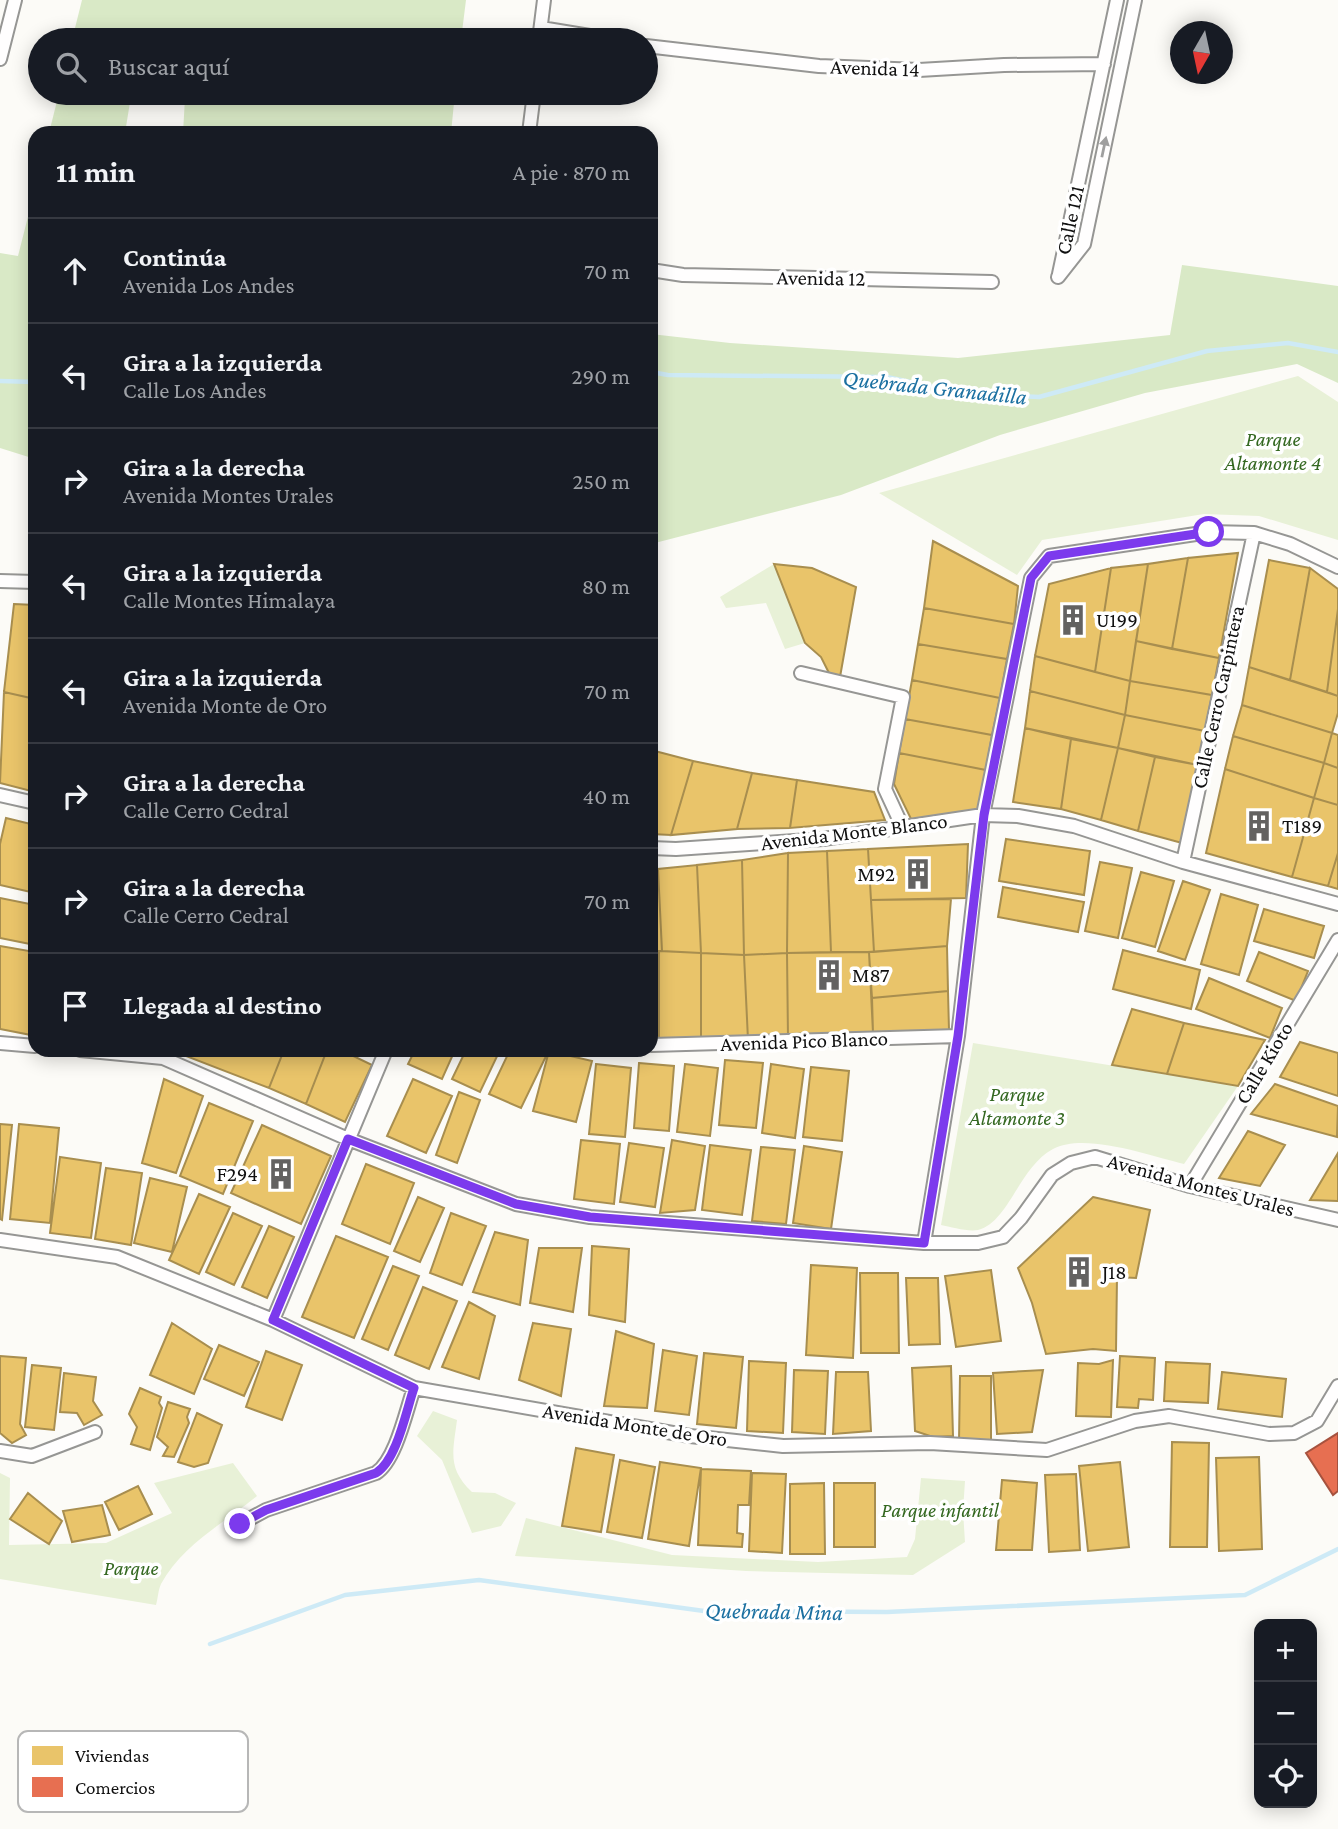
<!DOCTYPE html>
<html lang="es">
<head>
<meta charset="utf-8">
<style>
  :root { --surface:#171b24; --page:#20242c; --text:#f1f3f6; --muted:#9ea1a6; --line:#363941 }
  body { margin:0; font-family:"Crimson Pro",serif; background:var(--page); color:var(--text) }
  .controls { position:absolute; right:21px; bottom:21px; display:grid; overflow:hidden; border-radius:14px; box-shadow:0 4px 18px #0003 }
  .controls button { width:63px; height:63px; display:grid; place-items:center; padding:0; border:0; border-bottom:2px solid var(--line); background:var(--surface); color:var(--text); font:35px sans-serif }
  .compass { position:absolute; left:1170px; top:21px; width:63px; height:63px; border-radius:50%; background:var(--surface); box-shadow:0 4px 18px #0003; rotate:189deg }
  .stop { position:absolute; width:21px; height:21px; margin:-16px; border:5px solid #7c3aed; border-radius:50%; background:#fff }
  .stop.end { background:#7c3aed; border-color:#fff; box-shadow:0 2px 7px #0008 }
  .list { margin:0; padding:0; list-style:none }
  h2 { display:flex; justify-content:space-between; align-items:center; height:91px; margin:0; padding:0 28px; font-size:30px }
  h2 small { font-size:23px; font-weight:400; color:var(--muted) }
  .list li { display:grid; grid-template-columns:46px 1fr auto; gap:21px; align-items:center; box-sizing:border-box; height:105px; padding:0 28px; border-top:2px solid var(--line) }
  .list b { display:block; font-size:26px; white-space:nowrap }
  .list p { margin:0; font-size:23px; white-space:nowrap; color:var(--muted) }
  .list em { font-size:23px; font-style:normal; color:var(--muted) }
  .icon { flex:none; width:38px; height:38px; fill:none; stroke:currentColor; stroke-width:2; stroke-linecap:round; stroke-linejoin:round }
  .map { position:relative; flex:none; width:1338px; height:1829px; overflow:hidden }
  .search { position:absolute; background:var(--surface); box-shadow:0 4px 18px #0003; left:28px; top:28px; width:630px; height:77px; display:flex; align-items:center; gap:18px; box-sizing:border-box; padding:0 24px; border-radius:38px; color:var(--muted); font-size:26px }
  .panel { position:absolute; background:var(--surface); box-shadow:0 4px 18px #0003; left:28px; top:126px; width:630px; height:931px; border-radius:21px }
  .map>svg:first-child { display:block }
</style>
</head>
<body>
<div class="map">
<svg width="1338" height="1829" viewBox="0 0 1338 1829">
  <rect width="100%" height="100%" fill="#fcfbf7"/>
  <!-- green -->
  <path fill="#e8f1d7" d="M1298,376L1338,402V540L1259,516L1204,514L1042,540L1017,575L879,493Z
    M774,564L805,643L785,649L766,603L726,608L720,597Z
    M973,1043L1238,1086L1184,1164C1150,1156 1085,1132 1053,1149C1019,1167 1009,1222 978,1230C968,1232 951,1227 941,1225Z
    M433,1411L457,1420C453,1452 447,1468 472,1492L495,1493L516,1503L501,1526L472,1533L442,1460L417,1436Z
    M233,1463L257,1496C224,1523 182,1545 161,1584C158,1590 158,1599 156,1605L0,1579V1473L10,1478L9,1545L106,1543L172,1513L154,1483Z
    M921,1478L965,1481L963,1511L965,1542L913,1575L746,1571L515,1556L526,1518L672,1555L818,1562L907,1557L915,1539Z"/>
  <!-- forest -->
  <path fill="#d9e9c6" d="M82,0H466L461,40H72Z
    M59,93H455L451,133H183L185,98L131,96L125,133H49Z
    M35,189V459L0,448V253L18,256Z
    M1182,265L1338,286V383L1297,364L1145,393L1000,435L841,495L651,544V334L730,343L958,358L1170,335Z"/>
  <!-- homes -->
  <path fill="#e9c46a" stroke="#a88e4f" stroke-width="2" d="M933,541L1018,586L1014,624L924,608Z
    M1238,553L1219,658L1172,649L1188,558Z
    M1188,558L1172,649L1136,641L1148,564Z
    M1269,560L1310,568L1290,680L1249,667Z
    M774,564L812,568L856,587L840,677L830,675L821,657L805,643Z
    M1148,564L1130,681L1095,672L1111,568Z
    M1111,568L1095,672L1035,656L1049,584Z
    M1310,568L1338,589V609L1327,692L1290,680Z
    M14,604L35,605V699L4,692Z
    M924,608L1014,624L1007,659L918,644Z
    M1338,609V696L1327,692Z
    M1136,641L1219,658L1212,695L1130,681Z
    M918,644L1007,659L1000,698L912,680Z
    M1035,656L1130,681L1125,715L1030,691Z
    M1249,667L1338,696V713L1332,733L1242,705Z
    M912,680L1000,698L992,735L905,719Z
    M1130,681L1212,695L1205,731L1125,715Z
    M1030,691L1125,715L1118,748L1025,728Z
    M4,692L35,699V792L0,783Z
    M1242,705L1332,733L1324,763L1233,736Z
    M1125,715L1205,731L1198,765L1118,748Z
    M905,719L992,735L986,770L899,753Z
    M1025,728L1071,739L1061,809L1013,802Z
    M1332,733L1338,735V768L1324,763Z
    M1233,736L1324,763L1314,798L1225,769Z
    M1071,739L1118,748L1101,820L1061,809Z
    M1118,748L1155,757L1138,831L1101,820Z
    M651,750L693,761L671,835L651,834Z
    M899,753L986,770L979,809L912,821L894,784Z
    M1155,757L1198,765L1182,843L1138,831Z
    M693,761L752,773L737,829L671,835Z
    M1324,763L1338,768V805L1314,798Z
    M1225,769L1314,798L1292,877L1206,853Z
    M752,773L797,780L790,828L737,829Z
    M797,780L874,792L885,820L790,828Z
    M1314,798L1338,805V853L1328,886L1292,877Z
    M6,818L35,825V893L0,885V844Z
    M1006,839L1090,851L1084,895L999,881Z
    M968,844L966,898L871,900L868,849Z
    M868,849L874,952H831L827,851Z
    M827,851L831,952L787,953L788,853Z
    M788,853L787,953L744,955L742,860Z
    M1338,853V889L1328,886Z
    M742,860L744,955L701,953L697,865Z
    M1100,862L1132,868L1118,938L1085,931Z
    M697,865L701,953L662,951L658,869Z
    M651,868L658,869L662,951H651Z
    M1141,872L1174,881L1155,947L1122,938Z
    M1183,881L1210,890L1185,960L1158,951Z
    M1003,887L1084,902L1078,932L998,917Z
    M1221,894L1258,905L1239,975L1201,964Z
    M0,898L35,905V945L0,938Z
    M951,899L947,946L874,952L871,900Z
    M1264,909L1324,926L1314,958L1254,941Z
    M0,946L35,952V1014L31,1035L0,1029Z
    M947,946L948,991L872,998L869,952Z
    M1123,950L1200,970L1191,1009L1113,989Z
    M651,951H659V1041H651Z
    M659,951L701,953V1040L659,1041Z
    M869,952L873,1033L788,1038L787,953Z
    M1259,952L1308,971L1296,1001L1247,981Z
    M701,953L744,955L748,1040H701Z
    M787,953L788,1038L748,1040L744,955Z
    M1209,978L1282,1008L1270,1038L1196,1009Z
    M948,991L949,1030L873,1033L872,998Z
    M1132,1009L1184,1023L1167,1074L1112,1065Z
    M1184,1023L1265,1040L1238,1086L1167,1074Z
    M1300,1042L1338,1053V1096L1280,1077Z
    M189,1050H284L269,1088L186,1056Z
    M284,1050H327L306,1104L269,1088Z
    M327,1050H341L372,1065L345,1122L306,1104Z
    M415,1050H455L442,1079L408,1064Z
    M466,1050H500L480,1092L452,1079Z
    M510,1050H549L521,1108L489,1094Z
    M549,1051L592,1061L576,1122L533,1111Z
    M725,1060L763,1063L756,1128L719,1125Z
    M639,1063L674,1066L669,1131L634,1128Z
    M596,1064L631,1068L625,1137L589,1134Z
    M685,1064L718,1068L710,1136L677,1132Z
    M771,1064L804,1069L795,1138L762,1133Z
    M811,1067L849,1071L842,1141L803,1137Z
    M164,1079L203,1096L176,1173L142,1163Z
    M413,1079L452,1096L426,1153L387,1136Z
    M1275,1084L1338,1106L1337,1137L1251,1114Z
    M459,1092L480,1100L457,1163L436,1155Z
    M209,1103L253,1121L223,1194L180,1176Z
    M0,1124L12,1125L2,1220L0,1219Z
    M19,1124L59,1128L50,1223L10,1219Z
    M262,1125L331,1156L301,1224L231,1193Z
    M1248,1131L1285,1145L1260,1186L1219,1178Z
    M581,1140L620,1144L614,1204L574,1199Z
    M672,1140L705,1146L695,1210L660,1213Z
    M629,1143L664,1148L655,1207L620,1202Z
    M710,1145L751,1150L742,1215L702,1210Z
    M804,1146L842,1152L831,1229L793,1223Z
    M761,1147L795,1150L786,1224L752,1221Z
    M1338,1153V1201L1310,1200Z
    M60,1157L101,1163L91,1238L50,1233Z
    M366,1164L414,1183L390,1244L342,1224Z
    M106,1168L142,1173L131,1245L95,1239Z
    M150,1178L187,1187L172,1252L134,1243Z
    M199,1194L230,1207L199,1274L169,1260Z
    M418,1197L444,1208L420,1262L394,1251Z
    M1093,1197L1150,1210L1136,1278L1117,1277L1116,1351L1093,1349L1046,1354L1032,1303L1018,1268Z
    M233,1213L262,1226L234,1285L206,1272Z
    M451,1213L486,1226L462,1285L430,1273Z
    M269,1226L294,1237L267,1298L242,1287Z
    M495,1232L528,1240L520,1305L473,1292Z
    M336,1236L388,1257L354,1338L302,1317Z
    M592,1246L629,1249L625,1322L589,1315Z
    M539,1248H582L573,1312L530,1303Z
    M811,1265L857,1268L853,1358L806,1355Z
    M393,1266L419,1276L388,1350L362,1339Z
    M991,1270L1001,1341L956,1347L945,1276Z
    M860,1273H898L899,1353H861Z
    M906,1278H938L940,1344L909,1345Z
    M423,1287L457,1301L429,1369L395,1355Z
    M469,1302L495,1316L479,1379L442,1367Z
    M172,1323L212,1349L194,1394L150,1375Z
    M533,1323L571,1329L561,1396L519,1380Z
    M616,1331L654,1344L647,1408L604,1406Z
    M219,1345L259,1362L244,1396L204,1379Z
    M663,1350L697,1356L689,1415L655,1411Z
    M266,1351L302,1365L282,1420L246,1407Z
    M704,1353L743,1357L736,1428L697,1424Z
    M0,1356L26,1358L20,1424L26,1435L12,1443L0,1433Z
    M1120,1356L1155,1358L1153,1400L1139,1399L1138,1408L1117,1407Z
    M1113,1360L1111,1417L1076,1416L1078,1363L1099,1364Z
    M749,1361L786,1363L783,1433L747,1431Z
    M1166,1362L1210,1364L1208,1403L1164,1401Z
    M32,1365L61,1368L54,1430L25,1427Z
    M951,1366L953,1436L933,1437L915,1431L912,1368Z
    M794,1370L828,1371L825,1434L792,1432Z
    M1043,1370L1032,1432L997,1434L993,1373Z
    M836,1372H868L871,1431L833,1434Z
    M1222,1372L1286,1379L1282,1417L1218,1409Z
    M64,1373L96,1377L93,1401L102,1415L84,1425L77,1413L60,1412Z
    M960,1376H991V1441H959Z
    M140,1388L161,1397L159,1403L162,1408L150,1450L131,1444L137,1427L129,1414Z
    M168,1402L190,1409L187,1417L189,1423L174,1457L163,1456L168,1447L157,1437Z
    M197,1413L222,1425L208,1463L194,1467L178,1462Z
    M1172,1442L1209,1443L1207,1547H1170Z
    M576,1448L614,1455L601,1532L562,1526Z
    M1259,1457L1262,1549L1219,1551L1216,1458Z
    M620,1460L655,1467L642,1538L607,1532Z
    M660,1462L701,1468L689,1546L648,1539Z
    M1120,1462L1129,1547L1088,1551L1079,1466Z
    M701,1469L751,1471L749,1505H738L737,1533L743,1534L742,1547L698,1545Z
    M752,1473L786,1474L782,1553L749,1551Z
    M1076,1474L1080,1550L1049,1552L1045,1475Z
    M1002,1480L1037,1483L1032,1550H996Z
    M824,1483L825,1554H790V1484Z
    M834,1483H875V1547H834Z
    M138,1486L152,1514L119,1530L105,1502Z
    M28,1493L62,1521L49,1544L10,1519Z
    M102,1505L110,1535L72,1542L63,1511Z"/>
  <!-- shops -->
  <path fill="#e76f51" stroke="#a6523e" stroke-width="2" d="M1338,1433V1491L1333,1495L1306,1453Z"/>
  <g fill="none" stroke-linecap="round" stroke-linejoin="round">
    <!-- stream -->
    <path stroke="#ceeaf6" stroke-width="4.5" d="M651,372L668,375L887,377L966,394L1039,397L1207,351L1288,343L1338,352
      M0,381L35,382
      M210,1644L345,1595L479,1580L704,1611L887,1612L1245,1595L1338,1549"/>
    <defs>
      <path id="minor" d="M541,28L614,40
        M539,40L544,0
        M646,46L819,66L919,70L1004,65L1104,64
        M0,59L15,0
        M529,133L534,93
        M651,270L683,275L992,282
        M1059,274L1117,0
        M1058,277L1084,244L1135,0
        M0,581L35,582
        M801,673L903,697L885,789L903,828
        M0,795L35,803
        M651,848L676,849L823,839L983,815L1018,816L1074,826L1183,862L1338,904
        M1183,862L1254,533
        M0,1043L35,1046
        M651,1045L958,1036
        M80,1050L163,1058L348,1139L516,1204L590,1217L924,1243H978L1003,1237L1021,1218L1052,1175L1071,1163L1095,1157L1190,1186L1338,1220
        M1190,1186L1338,940
        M0,1240L117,1257L273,1320L414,1388L690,1436L783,1446L930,1443L1047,1450L1135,1421L1169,1416L1269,1434L1294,1433L1317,1421L1338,1386
        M924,1243L958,1036L983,815L1031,578L1049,556L1209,532L1254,533L1290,544L1338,567
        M273,1320L386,1050
        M0,1451L32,1456L95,1432
        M240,1524L266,1510L376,1473C396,1460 406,1411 414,1388"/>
    </defs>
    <!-- minor casing -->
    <use href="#minor" stroke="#969694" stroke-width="16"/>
    <!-- minor -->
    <use href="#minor" stroke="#fffefe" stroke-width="12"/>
  </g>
  <!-- one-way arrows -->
  <defs><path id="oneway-solid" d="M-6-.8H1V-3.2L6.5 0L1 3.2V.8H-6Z" transform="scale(1.75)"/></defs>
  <use fill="#9f9f9f" href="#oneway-solid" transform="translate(1104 147) rotate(-78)"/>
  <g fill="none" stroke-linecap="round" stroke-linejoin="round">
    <!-- route -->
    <path stroke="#7c3aed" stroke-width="9" d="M240,1524L266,1510L376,1473C397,1460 406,1411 414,1388L273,1320L348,1139L516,1204L590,1217L924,1243L958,1036L984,815L1031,578L1049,556L1209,532"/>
  </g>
  <!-- icons -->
  <defs>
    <symbol id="building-bare" viewBox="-9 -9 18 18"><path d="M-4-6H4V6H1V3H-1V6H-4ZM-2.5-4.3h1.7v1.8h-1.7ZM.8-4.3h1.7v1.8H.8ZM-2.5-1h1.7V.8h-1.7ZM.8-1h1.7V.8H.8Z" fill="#636261" stroke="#fff" stroke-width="2.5" paint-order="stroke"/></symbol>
  </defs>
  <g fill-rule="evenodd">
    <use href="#building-bare" x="1051" y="598" width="44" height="44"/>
    <use href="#building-bare" x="1237" y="804" width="44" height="44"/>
    <use href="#building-bare" x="896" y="852" width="44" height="44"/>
    <use href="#building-bare" x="807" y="953" width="44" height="44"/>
    <use href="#building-bare" x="259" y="1152" width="44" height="44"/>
    <use href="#building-bare" x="1057" y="1250" width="44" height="44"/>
  </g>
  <g text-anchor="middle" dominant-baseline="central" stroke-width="7" stroke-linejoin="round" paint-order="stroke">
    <!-- street labels -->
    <g font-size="21" fill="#101010" stroke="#fff">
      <text transform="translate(875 68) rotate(2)">Avenida 14</text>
      <text transform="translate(1070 220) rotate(-78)">Calle 121</text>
      <text transform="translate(821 278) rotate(1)">Avenida 12</text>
      <text transform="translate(1218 697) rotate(-78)">Calle Cerro Carpintera</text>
      <text transform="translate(854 832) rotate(-7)">Avenida Monte Blanco</text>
      <text transform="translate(804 1041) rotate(-2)">Avenida Pico Blanco</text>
      <text transform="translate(1264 1063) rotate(-59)">Calle Kioto</text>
      <text transform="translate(1201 1185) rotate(15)">Avenida Montes Urales</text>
      <text transform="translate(635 1425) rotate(9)">Avenida Monte de Oro</text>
    </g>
    <!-- park labels -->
    <g font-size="21" font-style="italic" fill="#346821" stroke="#fff">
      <text x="1273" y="439">Parque<tspan x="1273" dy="24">Altamonte 4</tspan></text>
      <text x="1017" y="1094">Parque<tspan x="1017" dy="24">Altamonte 3</tspan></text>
      <text x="940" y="1510">Parque infantil</text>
      <text x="131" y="1568">Parque</text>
    </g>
    <!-- poi labels -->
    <g font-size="21" fill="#101010" stroke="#fff" text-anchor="start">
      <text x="1096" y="620">U199</text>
      <text x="1282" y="826">T189</text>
      <text x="895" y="874" text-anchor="end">M92</text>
      <text x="852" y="975">M87</text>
      <text x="258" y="1174" text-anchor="end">F294</text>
      <text x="1102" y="1272">J18</text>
    </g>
    <!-- water labels -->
    <g font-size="23" font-style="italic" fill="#1b70a1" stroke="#fff">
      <text transform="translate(935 387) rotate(6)">Quebrada Granadilla</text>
      <text transform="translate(774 1611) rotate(1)">Quebrada Mina</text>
    </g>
  </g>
  <!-- legend -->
  <rect x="18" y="1731" width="230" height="81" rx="10" fill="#fff" stroke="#b7b7b7" stroke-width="2"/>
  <rect x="32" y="1746" width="31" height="19" fill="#e9c46a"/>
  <rect x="32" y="1777" width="31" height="20" fill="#e76f51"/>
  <g font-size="19" fill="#101010">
    <text x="75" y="1762">Viviendas</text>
    <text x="75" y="1794">Comercios</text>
  </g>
</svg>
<div class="controls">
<button>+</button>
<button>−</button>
<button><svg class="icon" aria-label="locate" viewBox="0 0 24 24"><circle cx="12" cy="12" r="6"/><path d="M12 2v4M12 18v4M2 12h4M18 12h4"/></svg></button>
</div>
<svg class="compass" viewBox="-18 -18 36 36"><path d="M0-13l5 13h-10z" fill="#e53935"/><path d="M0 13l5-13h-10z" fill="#9ea1a6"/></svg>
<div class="stop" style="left:1209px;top:532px"></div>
<div class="stop end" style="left:240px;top:1524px"></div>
<div class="search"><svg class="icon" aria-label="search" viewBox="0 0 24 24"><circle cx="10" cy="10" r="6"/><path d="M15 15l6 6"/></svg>Buscar aquí</div>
<section class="panel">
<h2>11 min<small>A pie · 870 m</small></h2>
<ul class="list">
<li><svg class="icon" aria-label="ahead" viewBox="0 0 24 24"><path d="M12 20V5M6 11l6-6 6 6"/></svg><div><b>Continúa</b><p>Avenida Los Andes</p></div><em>70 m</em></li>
<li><svg class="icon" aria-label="left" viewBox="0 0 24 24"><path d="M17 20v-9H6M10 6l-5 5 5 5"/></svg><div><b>Gira a la izquierda</b><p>Calle Los Andes</p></div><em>290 m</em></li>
<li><svg class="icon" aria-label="right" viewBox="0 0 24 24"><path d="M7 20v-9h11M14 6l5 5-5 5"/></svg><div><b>Gira a la derecha</b><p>Avenida Montes Urales</p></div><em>250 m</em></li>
<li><svg class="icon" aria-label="left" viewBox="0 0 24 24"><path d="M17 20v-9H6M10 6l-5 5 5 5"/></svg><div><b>Gira a la izquierda</b><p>Calle Montes Himalaya</p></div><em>80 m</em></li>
<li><svg class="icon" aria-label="left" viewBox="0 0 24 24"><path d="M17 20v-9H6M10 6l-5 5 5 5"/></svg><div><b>Gira a la izquierda</b><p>Avenida Monte de Oro</p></div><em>70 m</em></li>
<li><svg class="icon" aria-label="right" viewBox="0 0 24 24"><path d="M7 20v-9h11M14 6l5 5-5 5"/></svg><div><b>Gira a la derecha</b><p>Calle Cerro Cedral</p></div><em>40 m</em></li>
<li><svg class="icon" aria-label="right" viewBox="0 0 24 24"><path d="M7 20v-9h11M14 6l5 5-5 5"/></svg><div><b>Gira a la derecha</b><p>Calle Cerro Cedral</p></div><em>70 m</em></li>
<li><svg class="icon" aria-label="arrive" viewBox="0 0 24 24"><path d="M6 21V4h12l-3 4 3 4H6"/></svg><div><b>Llegada al destino</b></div></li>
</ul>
</section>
</div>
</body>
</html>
